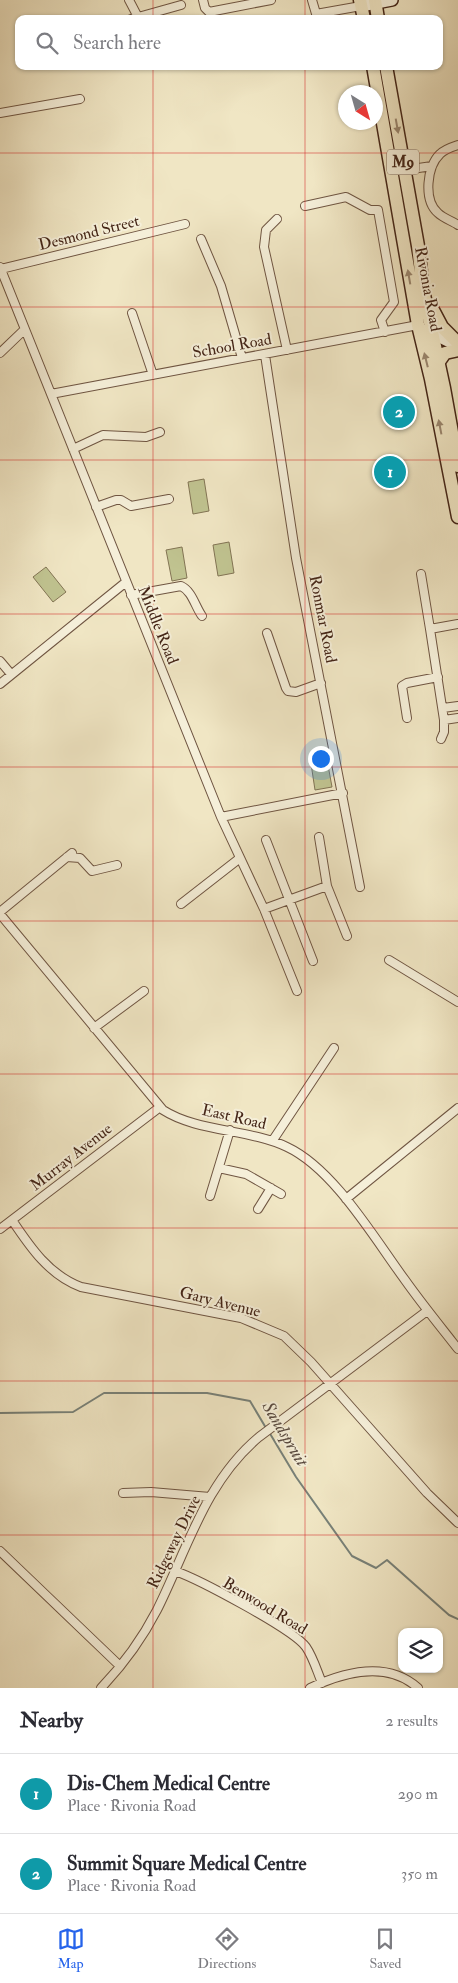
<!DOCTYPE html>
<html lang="en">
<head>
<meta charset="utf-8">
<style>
  :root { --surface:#fff; --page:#f2f2f3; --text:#2b2b33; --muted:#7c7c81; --line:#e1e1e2; --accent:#2563eb }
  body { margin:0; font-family:"IM FELL Double Pica",serif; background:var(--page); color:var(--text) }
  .controls { position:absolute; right:15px; bottom:15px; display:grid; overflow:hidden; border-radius:10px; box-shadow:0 1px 4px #0004 }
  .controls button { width:45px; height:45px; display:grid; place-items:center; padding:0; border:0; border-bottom:1px solid var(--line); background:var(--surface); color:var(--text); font:25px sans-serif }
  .compass { position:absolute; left:338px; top:85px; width:45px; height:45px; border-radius:50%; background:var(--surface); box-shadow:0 1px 4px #0004; rotate:143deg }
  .you { position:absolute; left:320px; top:758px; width:18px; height:18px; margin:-12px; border:4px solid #fff; border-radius:50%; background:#1a73e8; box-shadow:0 0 0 8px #1a73e833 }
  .badge { display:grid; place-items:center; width:32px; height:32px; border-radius:50%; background:var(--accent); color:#fff; font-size:16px; font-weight:700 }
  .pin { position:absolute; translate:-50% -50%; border:2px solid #fff; box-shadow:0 1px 5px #0006 }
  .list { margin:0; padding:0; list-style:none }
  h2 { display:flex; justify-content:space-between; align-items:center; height:65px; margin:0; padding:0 20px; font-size:21px }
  h2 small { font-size:16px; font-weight:400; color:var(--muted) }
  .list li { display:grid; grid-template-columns:32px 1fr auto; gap:15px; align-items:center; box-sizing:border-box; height:80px; padding:0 20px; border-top:1px solid var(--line) }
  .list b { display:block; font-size:19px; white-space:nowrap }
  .list p { margin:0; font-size:16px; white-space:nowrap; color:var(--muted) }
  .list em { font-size:16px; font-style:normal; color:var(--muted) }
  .icon { flex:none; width:28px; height:28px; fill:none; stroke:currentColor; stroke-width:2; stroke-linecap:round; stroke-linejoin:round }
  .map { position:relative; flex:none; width:458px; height:1688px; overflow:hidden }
  .search { position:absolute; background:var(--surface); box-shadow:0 1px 4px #0004; left:15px; right:15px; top:15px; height:55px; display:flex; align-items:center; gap:12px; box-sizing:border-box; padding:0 18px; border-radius:10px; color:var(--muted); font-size:19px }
  .sheet { height:225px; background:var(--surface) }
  nav { display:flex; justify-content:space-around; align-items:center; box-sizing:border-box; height:70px; border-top:1px solid var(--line); background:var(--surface); font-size:14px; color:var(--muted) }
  nav a { display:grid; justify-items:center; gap:2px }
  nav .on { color:var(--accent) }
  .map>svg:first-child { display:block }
</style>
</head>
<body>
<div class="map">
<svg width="458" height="1688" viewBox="0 0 458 1688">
  <rect width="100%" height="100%" fill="#f0e6c4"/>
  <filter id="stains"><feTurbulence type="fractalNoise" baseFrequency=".004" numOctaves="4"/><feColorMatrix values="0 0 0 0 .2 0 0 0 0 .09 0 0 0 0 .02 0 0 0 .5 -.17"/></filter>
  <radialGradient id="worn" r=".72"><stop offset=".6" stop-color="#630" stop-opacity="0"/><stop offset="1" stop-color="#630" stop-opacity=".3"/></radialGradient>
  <!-- green -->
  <path fill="#c0c390" stroke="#827454" d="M204,479L209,511L193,514L188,482Z
    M229,542L234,573L218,576L213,545Z
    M182,547L187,578L172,581L166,550Z
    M46,567L66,592L53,602L33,577Z
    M326,754L332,787L315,790L310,757Z"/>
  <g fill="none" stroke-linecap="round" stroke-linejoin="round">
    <!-- stream -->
    <path stroke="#788178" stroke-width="2" d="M0,1413L73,1412L104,1393H207L250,1401L266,1428
      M269,1432L296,1477L352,1556L376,1568L387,1560L449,1615L458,1619"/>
    <defs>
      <path id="street" d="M129,0L139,19
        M203,0L205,8L209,12L271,0
        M312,0L317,17
        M316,14L361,6
        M131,19L181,5
        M0,113L80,99
        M458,145C452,147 445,149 440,154C427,166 423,200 438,213C443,218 452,221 458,225
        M405,170L432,166
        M305,206L346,197L370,210H378L394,302L381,320L385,332
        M277,219L266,230L264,247L287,350
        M201,239L221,286L242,358
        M0,267L221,817L264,909L297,991
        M1,269L185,224
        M132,313L153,375
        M0,353L24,330
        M265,355L296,558L360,887
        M51,394L418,325
        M73,449L103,435L146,437L160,432
        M96,507L116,500H121L131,506L169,499
        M421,574L430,629
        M131,595L181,586C192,591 195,606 202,616
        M267,633L286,688L288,691L296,692L321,683
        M0,661L11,674
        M0,684L126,582
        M443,708L458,706
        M407,718L402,686L407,683L438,677
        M444,720L458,718
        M441,739L444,732V720L430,629L458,624
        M221,817L343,793
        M319,837L327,886L347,936
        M266,840L313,961
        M67,857L80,858L92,871L117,865
        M181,904L240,858
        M264,909L327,886
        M0,912L72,853
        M0,914L163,1110C197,1132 250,1129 287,1147C334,1169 374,1238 405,1280C422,1304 440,1326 458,1349
        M389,960L458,1002
        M94,1028L144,991
        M273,1140L334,1048
        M219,1168L246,1174L281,1194
        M210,1196L230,1130
        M346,1199L458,1108
        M258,1209L271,1188
        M12,1220C30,1247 49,1275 81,1287L241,1318L284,1336L311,1362L427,1493L458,1523
        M0,1229L160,1107
        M123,1493L151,1492L210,1497
        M0,1551L120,1666
        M175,1571C198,1579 293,1629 306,1647C313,1657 317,1671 322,1683
        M101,1688C123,1665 142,1639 157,1610C187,1550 205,1482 259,1437L427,1311
        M310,1688C344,1672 387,1660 418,1688"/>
      <path id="secondary" d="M366,5L392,0
        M426,330L458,346"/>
      <path id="primary" d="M360,0L364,19
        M375,0L378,19
        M373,66L418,325L431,379L458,517
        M386,66L418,246L423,290L444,388L458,466
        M433,310L442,327L458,343
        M438,363L445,353L458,350"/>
    </defs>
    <!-- street casing -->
    <use href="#street" stroke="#6f5542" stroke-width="10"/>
    <!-- secondary casing -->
    <use href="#secondary" stroke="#442517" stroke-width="14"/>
    <!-- primary casing -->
    <use href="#primary" stroke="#442517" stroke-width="15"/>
    <!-- street -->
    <use href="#street" stroke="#f5efd9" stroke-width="8"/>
    <!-- secondary -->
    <use href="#secondary" stroke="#f5efd9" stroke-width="11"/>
    <!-- primary -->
    <use href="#primary" stroke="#f0e6c4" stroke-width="12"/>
  </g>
  <!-- one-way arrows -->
  <defs><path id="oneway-solid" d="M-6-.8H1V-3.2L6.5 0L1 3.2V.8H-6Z" transform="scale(1.25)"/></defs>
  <g fill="#9a866e">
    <use href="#oneway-solid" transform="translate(397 126) rotate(80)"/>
    <use href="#oneway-solid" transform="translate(409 277) rotate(-100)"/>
    <use href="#oneway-solid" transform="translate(426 360) rotate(-104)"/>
    <use href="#oneway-solid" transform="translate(440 427) rotate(-101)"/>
  </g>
  <!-- grid -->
  <path fill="none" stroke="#d62828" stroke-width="1" stroke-opacity="0.55" d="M153,0V19M305,0V19M153,66V1688M305,66V1688M0,153H458M0,307H458M0,460H458M0,614H458M0,767H458M0,921H458M0,1074H458M0,1228H458M0,1381H458M0,1535H458"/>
  <g text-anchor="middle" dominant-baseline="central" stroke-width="4" stroke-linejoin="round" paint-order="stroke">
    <!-- shield labels -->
    <rect fill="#f5efd9" stroke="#796251" stroke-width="1" x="387" y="149.5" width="32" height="25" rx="4"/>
    <g font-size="15" font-weight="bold" fill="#442517">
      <text x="403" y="162">M9</text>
    </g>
    <!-- street labels -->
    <g font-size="16" fill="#442517" stroke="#f5efd9">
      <text transform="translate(89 233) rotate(-14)">Desmond Street</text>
      <text transform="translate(428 289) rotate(79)">Rivonia Road</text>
      <text transform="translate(232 346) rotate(-10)">School Road</text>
      <text transform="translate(323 619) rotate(79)">Ronmar Road</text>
      <text transform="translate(158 625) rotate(68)">Middle Road</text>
      <text transform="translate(234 1117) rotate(13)">East Road</text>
      <text transform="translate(71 1157) rotate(-38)">Murray Avenue</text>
      <text transform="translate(220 1302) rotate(14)">Gary Avenue</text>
      <text transform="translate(174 1542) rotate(-64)">Ridgeway Drive</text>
      <text transform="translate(265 1606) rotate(31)">Benwood Road</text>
    </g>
    <!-- water labels -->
    <g font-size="18" font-style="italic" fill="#5a4b40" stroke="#f5efd9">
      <text transform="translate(285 1434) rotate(59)">Sandspruit</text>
    </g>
  </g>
  <rect width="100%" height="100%" filter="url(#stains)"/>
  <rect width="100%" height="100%" fill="url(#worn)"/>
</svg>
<div class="controls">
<button><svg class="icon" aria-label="layers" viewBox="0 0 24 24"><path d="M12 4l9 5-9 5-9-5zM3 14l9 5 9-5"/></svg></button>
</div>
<svg class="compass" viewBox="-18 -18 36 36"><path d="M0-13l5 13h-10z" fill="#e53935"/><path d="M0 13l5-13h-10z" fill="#7c7c81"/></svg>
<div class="you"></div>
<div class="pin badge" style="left:390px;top:472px;background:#0f9aa8">1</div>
<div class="pin badge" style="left:399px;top:412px;background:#0f9aa8">2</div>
<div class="search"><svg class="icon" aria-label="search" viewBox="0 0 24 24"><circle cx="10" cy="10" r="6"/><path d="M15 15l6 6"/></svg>Search here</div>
</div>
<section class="sheet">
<h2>Nearby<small>2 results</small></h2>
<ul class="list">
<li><span class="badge" style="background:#0f9aa8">1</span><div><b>Dis-Chem Medical Centre</b><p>Place · Rivonia Road</p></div><em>290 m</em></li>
<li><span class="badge" style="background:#0f9aa8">2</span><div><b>Summit Square Medical Centre</b><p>Place · Rivonia Road</p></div><em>350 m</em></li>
</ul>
</section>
<nav>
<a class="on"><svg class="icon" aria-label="map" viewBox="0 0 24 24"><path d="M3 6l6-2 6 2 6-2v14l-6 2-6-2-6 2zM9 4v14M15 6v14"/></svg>Map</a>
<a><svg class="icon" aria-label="directions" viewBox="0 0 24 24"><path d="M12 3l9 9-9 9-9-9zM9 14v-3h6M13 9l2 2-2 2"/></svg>Directions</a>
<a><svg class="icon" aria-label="saved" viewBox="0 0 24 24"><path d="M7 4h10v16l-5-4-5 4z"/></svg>Saved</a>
</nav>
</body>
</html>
